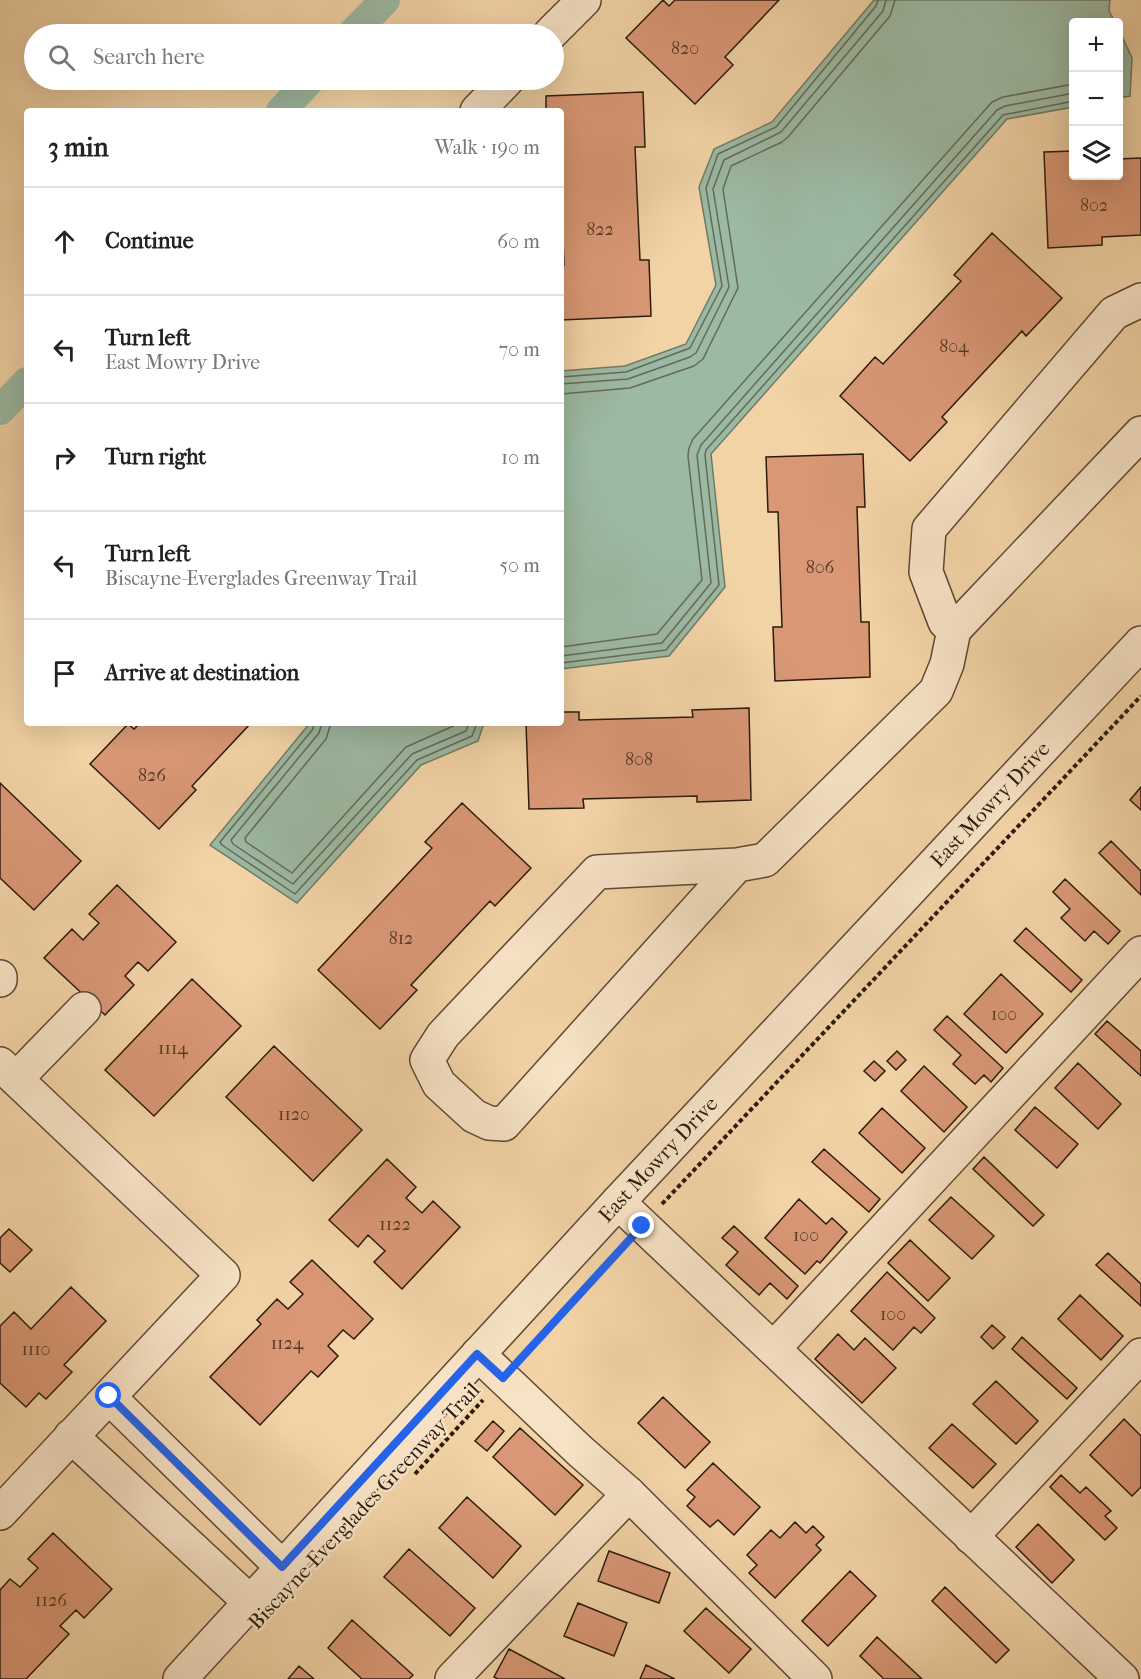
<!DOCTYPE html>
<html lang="en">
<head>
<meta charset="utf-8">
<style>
  :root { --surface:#fff; --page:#f6f6f6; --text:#222; --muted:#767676; --line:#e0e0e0 }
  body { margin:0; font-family:"IM FELL French Canon",serif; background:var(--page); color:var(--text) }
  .controls { position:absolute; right:18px; top:18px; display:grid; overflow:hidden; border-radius:6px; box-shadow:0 6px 24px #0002 }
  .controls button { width:54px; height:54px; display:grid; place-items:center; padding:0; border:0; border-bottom:2px solid var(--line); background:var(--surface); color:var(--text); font:30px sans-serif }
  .stop { position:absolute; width:18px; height:18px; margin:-14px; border:4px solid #2563eb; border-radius:50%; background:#fff }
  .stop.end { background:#2563eb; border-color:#fff; box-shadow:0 2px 6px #0008 }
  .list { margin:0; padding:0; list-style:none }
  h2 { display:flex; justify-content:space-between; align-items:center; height:78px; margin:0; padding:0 24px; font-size:26px }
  h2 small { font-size:20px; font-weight:400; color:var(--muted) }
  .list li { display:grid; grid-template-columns:39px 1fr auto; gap:18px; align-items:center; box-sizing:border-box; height:108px; padding:0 24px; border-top:2px solid var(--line) }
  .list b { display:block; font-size:22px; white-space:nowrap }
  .list p { margin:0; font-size:20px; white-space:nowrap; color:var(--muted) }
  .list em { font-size:20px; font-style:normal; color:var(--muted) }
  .icon { flex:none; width:33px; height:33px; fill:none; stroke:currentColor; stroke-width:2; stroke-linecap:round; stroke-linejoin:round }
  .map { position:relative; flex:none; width:1141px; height:1679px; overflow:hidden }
  .search { position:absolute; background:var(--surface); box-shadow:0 6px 24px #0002; left:24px; top:24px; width:540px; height:66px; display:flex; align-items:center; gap:15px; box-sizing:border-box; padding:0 21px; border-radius:33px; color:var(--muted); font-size:22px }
  .panel { position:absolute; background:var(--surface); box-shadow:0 6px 24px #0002; left:24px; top:108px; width:540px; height:618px; border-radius:6px }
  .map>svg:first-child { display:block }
</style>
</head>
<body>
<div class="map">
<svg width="1141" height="1679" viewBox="0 0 1141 1679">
  <rect width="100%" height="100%" fill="#f2d3a6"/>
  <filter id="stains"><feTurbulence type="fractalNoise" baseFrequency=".00333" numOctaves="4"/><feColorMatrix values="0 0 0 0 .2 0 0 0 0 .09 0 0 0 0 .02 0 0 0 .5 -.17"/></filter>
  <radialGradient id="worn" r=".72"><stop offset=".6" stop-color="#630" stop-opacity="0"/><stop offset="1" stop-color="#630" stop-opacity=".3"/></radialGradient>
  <!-- water -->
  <path fill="#9cb9a3" stroke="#6f7a67" stroke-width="1.5" d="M874,0H1110L1109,11L1115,22H1074L1073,107L1007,119L711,454L725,587L669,656L561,669V371L625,366L686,344L716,285L699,187L714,149L772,122Z
    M1119,30L1132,58L1130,96L1119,98Z
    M310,723H484L478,741L421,765L297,903L210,845Z"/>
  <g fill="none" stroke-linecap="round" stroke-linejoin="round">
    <!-- shore -->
    <path stroke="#646a58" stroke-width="1.5" d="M561,377L626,372L690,348L722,286L706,188L718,154L776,127L876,6L878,0
      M561,384L628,379L690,357L696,353L729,287L713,189L724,160L781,132L883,11L886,0
      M561,394L630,388L694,366L703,359L738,288L723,189L731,166L782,142L788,137L890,16L895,0
      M561,647L657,634L702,580L688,456L689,448L693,439L992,102L1003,97L1074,84
      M561,656L662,643L711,583L697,455L701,445L997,110L1005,106L1074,93
      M561,663L666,650L719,585L705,455L706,450L1003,115L1074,101
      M314,723L313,729L220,842L222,845L295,894L417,760L472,736L477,723
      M322,723L319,733L231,840L233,844L293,884L412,754L466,731L469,723
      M331,723L326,739L245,838L246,842L292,873L406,747L460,723"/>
    <!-- canal -->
    <path stroke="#9cb9a3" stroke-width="30" d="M352,34L385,0
      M281,111L310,80
      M0,410L27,382"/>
  </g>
  <!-- building -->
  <path fill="#d99775" stroke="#2c1b0d" stroke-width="1.5" d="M663,0L669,6L675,0H779L725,57L733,65L695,104L626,38Z
    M643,92L645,147H635L640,260H649L651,316L561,320V265H564L561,197V111H546V96Z
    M1074,151V176H1118V159L1141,158V235L1102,237V245L1048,248L1044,152Z
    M992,233L1062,298L1026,336L1022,331L942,417L947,422L910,461L840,396L875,357L883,364L961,281L954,275Z
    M863,454L865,507H857L861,622H869L870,677L775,681L773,627H782L778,512H768L766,457Z
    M749,708L751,800L697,802V796L583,799L584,808L529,809L526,723H561V712H579V720L693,717L692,710Z
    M140,723H251L192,786L196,790L159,829L90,764L128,724L134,729Z
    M0,783L81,861L34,910L0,878Z
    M1141,787V810L1130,800Z
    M462,803L531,868L495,906L490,901L411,985L417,990L380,1029L318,970L432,848L425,842Z
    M1111,841L1141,871V895L1099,853Z
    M1065,879L1120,931L1108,944L1094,931L1085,941L1061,918L1070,909L1053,892Z
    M117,885L176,942L148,971L138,962L125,976L134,985L105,1015L44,958L72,929L83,940L99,923L89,914Z
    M1026,928L1082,980L1071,992L1014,941Z
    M1001,974L1043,1014L1006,1053L964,1014Z
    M192,979L241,1026L154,1116L105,1070Z
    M947,1016L1003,1068L991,1082L984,1075L975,1084L953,1064L961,1055L934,1030Z
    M1107,1021L1141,1051V1076L1095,1034Z
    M274,1046L362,1130L313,1181L226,1097Z
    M897,1051L906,1060L896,1070L887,1061Z
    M874,1061L885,1071L875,1081L864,1071Z
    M1078,1063L1121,1104L1098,1129L1055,1088Z
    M924,1066L967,1107L944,1132L901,1091Z
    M1035,1107L1078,1144L1057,1168L1015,1130Z
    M882,1108L925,1148L902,1173L859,1133Z
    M824,1149L880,1199L869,1212L812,1162Z
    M984,1157L1044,1215L1033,1226L973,1169Z
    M387,1159L416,1187L406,1198L422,1213L433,1201L460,1227L402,1289L374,1262L385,1251L368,1235L358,1247L329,1220Z
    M951,1197L994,1236L972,1259L929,1220Z
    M799,1199L826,1224L832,1218L847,1232L820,1263L817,1261L805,1274L765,1238Z
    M734,1226L798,1286L787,1299L770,1283L759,1295L726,1265L738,1252L722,1238Z
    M9,1229L32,1250L10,1272L0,1263V1238Z
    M910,1240L950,1278L928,1301L888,1263Z
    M1108,1253L1141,1284V1306L1096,1265Z
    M312,1260L373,1319L354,1339L343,1330L328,1346L338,1356L318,1377L311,1371L260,1425L210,1377L261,1324L257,1320L277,1299L288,1309L303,1294L290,1282Z
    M887,1272L935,1318L921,1333L914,1327L893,1350L851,1311Z
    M71,1287L106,1321L64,1365L72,1372L46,1399L39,1393L26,1407L0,1383V1326L14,1312L31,1329Z
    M1080,1295L1123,1336L1101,1360L1058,1319Z
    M992,1325L1005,1337L993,1349L981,1337Z
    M838,1334L854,1350L865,1338L896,1368L862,1403L815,1359Z
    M1022,1337L1077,1388L1067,1399L1012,1349Z
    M996,1381L1038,1421L1016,1444L973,1404Z
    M663,1397L710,1442L685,1468L638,1423Z
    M1124,1419L1141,1436V1487L1132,1496L1090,1455Z
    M493,1421L504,1431L487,1451L475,1441Z
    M952,1424L996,1464L973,1488L929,1448Z
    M520,1428L583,1485L555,1515L493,1457Z
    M713,1463L760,1507L734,1535L718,1520L710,1527L687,1506L695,1497L687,1490Z
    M1061,1475L1080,1493L1086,1487L1111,1511L1105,1516L1117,1528L1105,1540L1050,1487Z
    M467,1497L521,1546L493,1578L439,1528Z
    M795,1522L806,1533L813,1526L824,1537L816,1545L821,1550L775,1598L749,1573L757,1565L747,1555L771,1530L780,1538Z
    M1038,1524L1074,1560L1052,1583L1016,1547Z
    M53,1533L112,1589L84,1618L76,1610L60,1626L69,1634L26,1679H0V1590L10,1579L20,1587L38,1568L28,1559Z
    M409,1549L475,1608L450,1636L384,1577Z
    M609,1551L670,1573L659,1603L598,1581Z
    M850,1571L876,1596L828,1646L802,1621Z
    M945,1587L1009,1650L996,1663L932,1601Z
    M578,1603L627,1623L614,1656L564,1636Z
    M706,1608L751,1649L729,1673L684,1631Z
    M352,1620L413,1675L409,1679H362L328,1648Z
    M877,1637L922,1679H884L860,1656Z
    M509,1649L565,1679H498L494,1677Z
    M646,1665L675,1679H640Z
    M299,1666L314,1679H288Z"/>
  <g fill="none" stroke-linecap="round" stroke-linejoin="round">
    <defs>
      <g id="minor">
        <path d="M550,34L584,0"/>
        <path d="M477,111L507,80"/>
        <path d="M954,630L945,622L926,572L929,529L1114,313L1141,300"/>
        <path d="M737,865L504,1124L489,1123L474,1116L439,1084L427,1060L443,1035L597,872L737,865L765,860L936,691L947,664L954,630L1141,433"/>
        <path d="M0,977V980"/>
        <path d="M0,1064L223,1275L0,1513"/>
        <path d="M16,1079L84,1009"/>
        <path d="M618,1202L1122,1679"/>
        <path d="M774,1348L1141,953"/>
        <path d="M478,1354L580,1451L629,1494L815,1679"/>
        <path d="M109,1397L282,1567"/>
        <path d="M71,1436L249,1601"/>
        <path d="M971,1537L1141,1355"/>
        <path id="s1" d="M180,1679L618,1202L1141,643"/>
        <path d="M452,1679L629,1494"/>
      </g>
    </defs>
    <!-- minor casing -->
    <use href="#minor" stroke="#5e4933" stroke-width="36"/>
    <!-- path -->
    <path stroke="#2c1b0d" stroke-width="4" stroke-dasharray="4.5 3" stroke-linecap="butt" d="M662,1204L1141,696
      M525,1355L623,1247
      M415,1474L483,1400"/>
    <!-- minor -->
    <use href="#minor" stroke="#f7e2c5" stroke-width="33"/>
  </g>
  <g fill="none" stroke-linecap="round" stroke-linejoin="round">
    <!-- route -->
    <path stroke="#2563eb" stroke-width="8" d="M109,1396L282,1567L477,1354L503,1378L642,1226"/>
  </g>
  <g text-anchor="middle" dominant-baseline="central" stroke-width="5" stroke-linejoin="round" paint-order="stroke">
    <!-- number labels -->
    <g font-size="18" fill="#573a27">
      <text x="685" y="48">820</text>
      <text x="1094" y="205">802</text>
      <text x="600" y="229">822</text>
      <text x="954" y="346">804</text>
      <text x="820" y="567">806</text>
      <text x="639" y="759">808</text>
      <text x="152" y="775">826</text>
      <text x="401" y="938">812</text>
      <text x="1004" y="1014">100</text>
      <text x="173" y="1048">1114</text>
      <text x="294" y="1114">1120</text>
      <text x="395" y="1224">1122</text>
      <text x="806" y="1235">100</text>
      <text x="893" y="1314">100</text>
      <text x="287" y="1343">1124</text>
      <text x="36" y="1349">1110</text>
      <text x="51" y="1600">1126</text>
    </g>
    <!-- street labels -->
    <g font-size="21" fill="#2c1b0d" stroke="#f7e2c5">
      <text stroke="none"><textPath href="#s1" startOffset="1192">East Mowry Drive</textPath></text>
      <text stroke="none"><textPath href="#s1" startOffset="706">East Mowry Drive</textPath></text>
      <text transform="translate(364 1506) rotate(-47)">Biscayne-Everglades Greenway Trail</text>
    </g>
  </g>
  <rect width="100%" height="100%" filter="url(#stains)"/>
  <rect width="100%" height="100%" fill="url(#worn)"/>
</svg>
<div class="controls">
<button>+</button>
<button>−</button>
<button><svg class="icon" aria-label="layers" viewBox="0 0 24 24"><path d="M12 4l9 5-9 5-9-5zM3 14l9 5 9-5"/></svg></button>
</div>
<div class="stop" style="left:109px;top:1396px"></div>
<div class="stop end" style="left:642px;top:1226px"></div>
<div class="search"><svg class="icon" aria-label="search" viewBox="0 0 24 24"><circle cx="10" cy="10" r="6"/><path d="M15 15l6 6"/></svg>Search here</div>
<section class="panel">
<h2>3 min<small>Walk · 190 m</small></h2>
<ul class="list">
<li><svg class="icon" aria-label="ahead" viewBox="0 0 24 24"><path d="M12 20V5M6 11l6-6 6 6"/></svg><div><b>Continue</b></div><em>60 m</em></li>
<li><svg class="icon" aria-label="left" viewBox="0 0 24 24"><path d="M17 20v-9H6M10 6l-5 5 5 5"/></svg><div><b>Turn left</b><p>East Mowry Drive</p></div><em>70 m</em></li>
<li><svg class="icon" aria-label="right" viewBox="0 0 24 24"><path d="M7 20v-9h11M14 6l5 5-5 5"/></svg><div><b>Turn right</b></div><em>10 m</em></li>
<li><svg class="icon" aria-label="left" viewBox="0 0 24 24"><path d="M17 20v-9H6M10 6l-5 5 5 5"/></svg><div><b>Turn left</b><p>Biscayne-Everglades Greenway Trail</p></div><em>50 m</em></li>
<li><svg class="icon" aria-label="arrive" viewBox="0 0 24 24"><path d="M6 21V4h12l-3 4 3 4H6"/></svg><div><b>Arrive at destination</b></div></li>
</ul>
</section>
</div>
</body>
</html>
